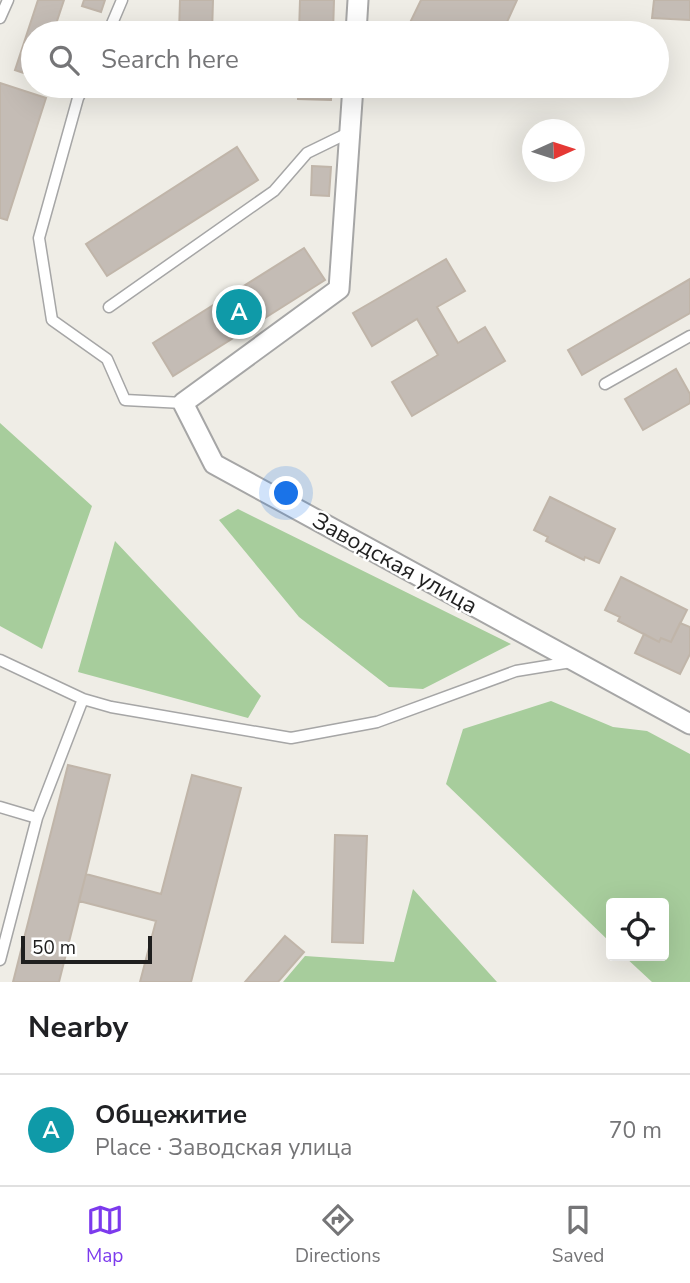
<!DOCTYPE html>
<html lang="en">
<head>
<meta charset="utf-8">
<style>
  :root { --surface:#fff; --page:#f2f2f2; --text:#202124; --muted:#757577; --line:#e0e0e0; --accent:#7c3aed }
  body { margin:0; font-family:"Nunito Sans",sans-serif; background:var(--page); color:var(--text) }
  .controls { position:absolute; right:21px; bottom:21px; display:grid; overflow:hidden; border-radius:7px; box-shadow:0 7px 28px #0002 }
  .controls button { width:63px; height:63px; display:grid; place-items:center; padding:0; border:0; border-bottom:2px solid var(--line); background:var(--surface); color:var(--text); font:35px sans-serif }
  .compass { position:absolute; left:522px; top:119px; width:63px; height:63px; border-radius:50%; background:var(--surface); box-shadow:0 7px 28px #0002; rotate:87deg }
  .scale { position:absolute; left:21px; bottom:18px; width:131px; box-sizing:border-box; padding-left:7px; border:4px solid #1f1f1f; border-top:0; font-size:19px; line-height:24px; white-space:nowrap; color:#1f1f1f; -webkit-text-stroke:5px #fff; paint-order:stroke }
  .you { position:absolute; left:287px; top:494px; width:24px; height:24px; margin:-18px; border:5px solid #fff; border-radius:50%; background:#1a73e8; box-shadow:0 0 0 10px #1a73e833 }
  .badge { display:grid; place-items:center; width:46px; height:46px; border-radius:50%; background:var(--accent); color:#fff; font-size:23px; font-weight:700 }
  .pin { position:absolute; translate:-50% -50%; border:4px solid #fff; box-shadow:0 2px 7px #0006 }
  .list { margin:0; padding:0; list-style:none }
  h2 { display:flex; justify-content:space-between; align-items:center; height:91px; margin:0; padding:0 28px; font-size:30px }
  h2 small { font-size:23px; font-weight:400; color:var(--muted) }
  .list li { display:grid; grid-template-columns:46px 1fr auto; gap:21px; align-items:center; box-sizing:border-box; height:112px; padding:0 28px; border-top:2px solid var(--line) }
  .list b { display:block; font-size:26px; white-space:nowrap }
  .list p { margin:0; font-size:23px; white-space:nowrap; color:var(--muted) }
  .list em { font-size:23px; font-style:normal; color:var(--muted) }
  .icon { flex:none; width:38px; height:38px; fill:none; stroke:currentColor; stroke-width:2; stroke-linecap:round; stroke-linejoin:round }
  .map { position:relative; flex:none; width:690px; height:982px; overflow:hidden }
  .search { position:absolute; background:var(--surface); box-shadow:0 7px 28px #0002; left:21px; right:21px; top:21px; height:77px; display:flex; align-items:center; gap:18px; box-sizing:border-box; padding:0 24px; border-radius:38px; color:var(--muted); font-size:26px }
  .sheet { height:203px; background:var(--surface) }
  nav { display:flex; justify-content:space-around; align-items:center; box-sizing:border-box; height:98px; border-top:2px solid var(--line); background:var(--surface); font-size:19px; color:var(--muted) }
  nav a { display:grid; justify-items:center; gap:4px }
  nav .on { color:var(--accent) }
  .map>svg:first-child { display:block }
</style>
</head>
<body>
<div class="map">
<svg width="690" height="982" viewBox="0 0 690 982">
  <rect width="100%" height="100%" fill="#efede6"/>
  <!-- forest -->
  <path fill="#a7cd9c" d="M0,423L92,506L42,649L0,626Z
    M238,509L511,644L423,689L389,687L299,617L219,520Z
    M115,541L261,696L248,718L78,672Z
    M551,701L613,727L647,731L690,754V982H652L624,956H664V903H611V943L446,784L463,729Z
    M413,889L497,982H283L305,956L394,962Z"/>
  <!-- building -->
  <path fill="#c4bcb5" stroke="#c0b5a9" stroke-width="2" d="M38,0H64L53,33H33V76L15,70Z
    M84,0H105L101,12L82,6Z
    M180,0H213L212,33H179Z
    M300,0H334L333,33H299Z
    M421,0H517L502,33H405Z
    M654,0H690V20L652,18Z
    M0,83L46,98L7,220L0,218Z
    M177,86H210V94L177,93Z
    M298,86H332L331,100L298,99Z
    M237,147L258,180L107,276L86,244Z
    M312,166L331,167L329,196L311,195Z
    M304,248L325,280L173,376L153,343Z
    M446,259L465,291L437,307L458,343L485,327L505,361L412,416L392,382L438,355L417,319L372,346L353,313Z
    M690,279V313L582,375L568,350Z
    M676,369L690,394V403L643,430L625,399Z
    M550,497L615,529L599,563L585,557L584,560L546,541L548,537L534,530Z
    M621,577L687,610L671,642L661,638L659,642L618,621L620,617L605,610Z
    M680,623L690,627V654L680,674L635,653L644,634L659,642L661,638L671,642Z
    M68,765L110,775L86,874L59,982H13Z
    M192,775L241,788L191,982H140L156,921L79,901L86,874L161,894Z
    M335,835L367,836L363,943L332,942Z
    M285,936L304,952L278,982H245Z"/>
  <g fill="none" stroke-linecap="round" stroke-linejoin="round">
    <defs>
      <path id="lane" d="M0,18L8,0
        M108,33L122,0
        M84,86L78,98L39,238L52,320L107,359L125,400L183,403
        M109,307L274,191L307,153L350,132
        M605,384L690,336
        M0,660L83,699L111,707L291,738L377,722L516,671L571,662
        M0,807L37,818
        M0,960L37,818L83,699"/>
      <path id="street" d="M356,33L358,0
        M353,86L339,289L183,403L214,464L690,724"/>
    </defs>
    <!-- lane casing -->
    <use href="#lane" stroke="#a6a6a6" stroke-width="13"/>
    <!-- street casing -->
    <use href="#street" stroke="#a6a6a6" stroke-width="23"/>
    <!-- lane -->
    <use href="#lane" stroke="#fff" stroke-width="10"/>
    <!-- street -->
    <use href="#street" stroke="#fff" stroke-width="19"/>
  </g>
  <g text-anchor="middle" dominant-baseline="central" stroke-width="5" stroke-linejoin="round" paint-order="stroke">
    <!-- street labels -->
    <g font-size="23" fill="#1f1f1f" stroke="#fff">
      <text transform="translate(395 563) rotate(29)">Заводская улица</text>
    </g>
  </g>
</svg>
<div class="controls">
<button><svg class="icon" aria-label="locate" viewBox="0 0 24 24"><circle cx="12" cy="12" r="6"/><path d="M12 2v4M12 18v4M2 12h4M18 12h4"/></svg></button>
</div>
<svg class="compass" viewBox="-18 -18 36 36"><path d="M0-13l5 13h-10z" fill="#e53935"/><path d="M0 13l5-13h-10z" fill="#757577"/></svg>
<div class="scale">50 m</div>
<div class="you"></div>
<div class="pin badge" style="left:239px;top:312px;background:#0f9aa8">A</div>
<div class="search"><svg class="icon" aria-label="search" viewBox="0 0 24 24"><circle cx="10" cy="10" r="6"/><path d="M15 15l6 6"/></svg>Search here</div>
</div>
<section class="sheet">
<h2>Nearby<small></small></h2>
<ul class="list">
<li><span class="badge" style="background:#0f9aa8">A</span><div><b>Общежитие</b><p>Place · Заводская улица</p></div><em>70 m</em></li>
</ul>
</section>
<nav>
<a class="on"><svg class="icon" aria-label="map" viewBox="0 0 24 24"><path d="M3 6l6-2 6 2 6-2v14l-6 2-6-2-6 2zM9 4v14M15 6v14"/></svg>Map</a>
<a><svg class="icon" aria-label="directions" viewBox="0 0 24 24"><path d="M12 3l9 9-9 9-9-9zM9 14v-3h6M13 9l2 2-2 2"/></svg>Directions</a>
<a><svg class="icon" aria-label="saved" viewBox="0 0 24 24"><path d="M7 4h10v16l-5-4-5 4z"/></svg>Saved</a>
</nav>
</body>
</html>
